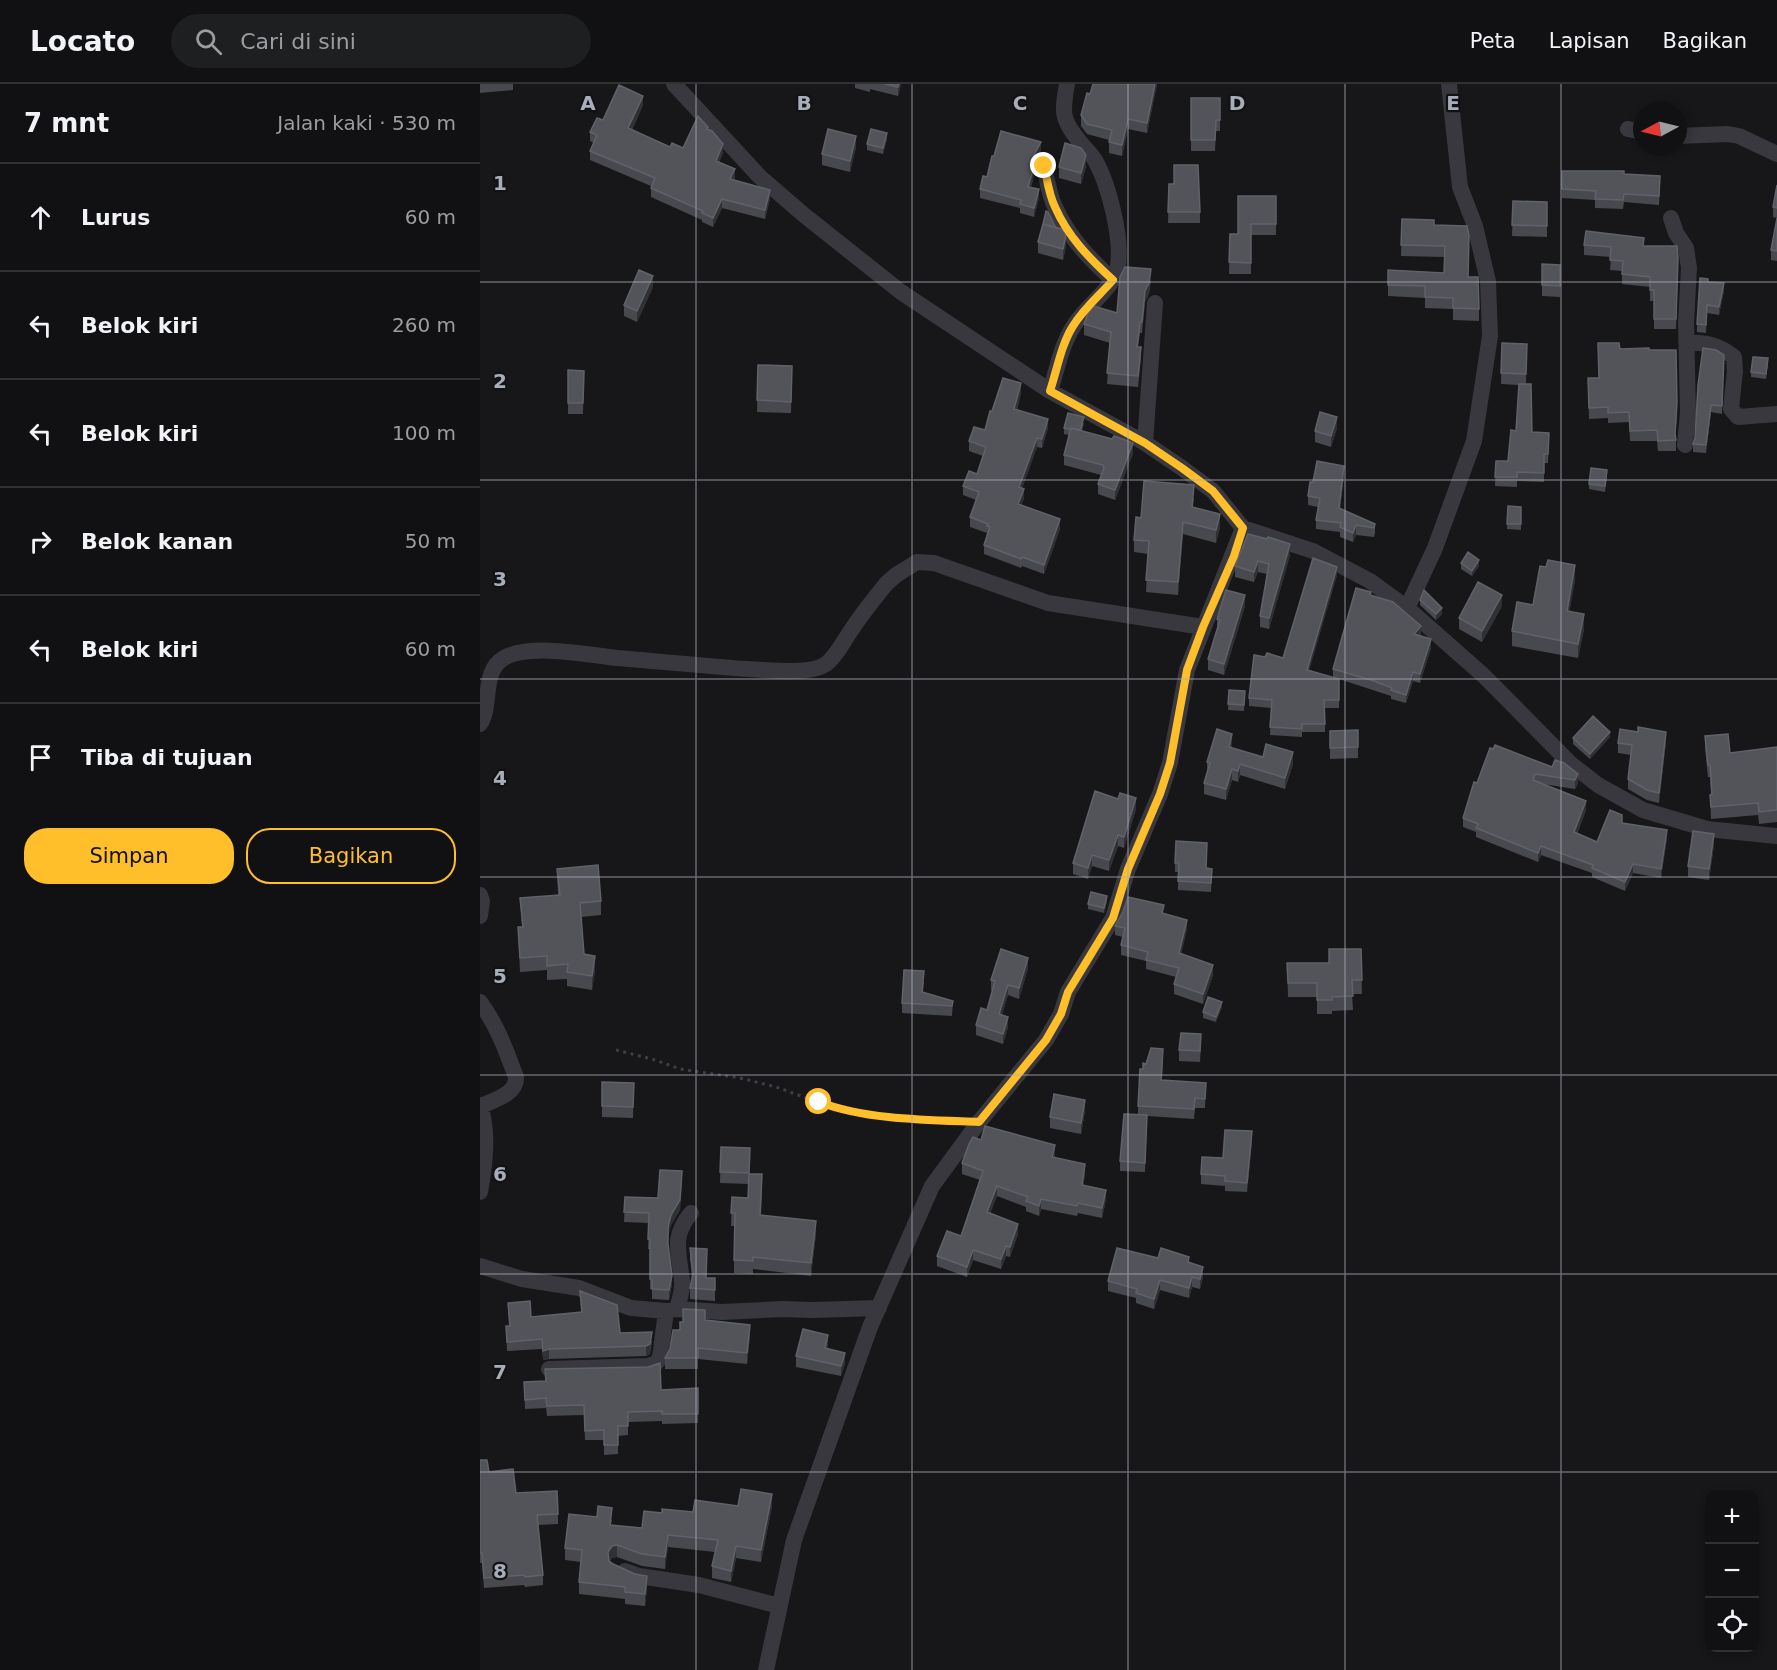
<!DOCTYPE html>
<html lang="id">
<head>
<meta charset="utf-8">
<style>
  :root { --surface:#111113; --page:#1e1f21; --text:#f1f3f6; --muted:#9c9da0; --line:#303133; --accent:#febf2b }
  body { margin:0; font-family:"DejaVu Sans",sans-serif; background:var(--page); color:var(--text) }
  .controls { position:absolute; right:18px; bottom:18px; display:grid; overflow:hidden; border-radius:12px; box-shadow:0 3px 9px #0003 }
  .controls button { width:54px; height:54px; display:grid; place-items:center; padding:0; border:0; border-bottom:2px solid var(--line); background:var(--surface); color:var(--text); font:30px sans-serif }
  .compass { position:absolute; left:1153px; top:18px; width:54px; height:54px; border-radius:50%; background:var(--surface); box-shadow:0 3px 9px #0003; rotate:263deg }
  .stop { position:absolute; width:18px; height:18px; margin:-14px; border:4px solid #febf2b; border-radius:50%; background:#fff }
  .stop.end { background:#febf2b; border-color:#fff; box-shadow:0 2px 6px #0008 }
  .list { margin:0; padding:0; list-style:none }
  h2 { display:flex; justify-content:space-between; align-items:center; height:78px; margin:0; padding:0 24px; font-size:26px }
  h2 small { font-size:20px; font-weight:400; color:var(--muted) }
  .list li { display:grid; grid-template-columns:39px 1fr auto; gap:18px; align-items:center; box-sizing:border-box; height:108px; padding:0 24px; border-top:2px solid var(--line) }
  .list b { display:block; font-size:22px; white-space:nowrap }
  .list em { font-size:20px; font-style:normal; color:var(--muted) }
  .actions { display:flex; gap:12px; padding:18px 24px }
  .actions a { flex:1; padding:14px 0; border:2px solid var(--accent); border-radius:24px; text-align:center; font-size:21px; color:var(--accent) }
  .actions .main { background:var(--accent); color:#111 }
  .icon { flex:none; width:33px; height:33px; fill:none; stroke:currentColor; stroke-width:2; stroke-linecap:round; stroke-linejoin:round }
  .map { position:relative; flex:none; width:1297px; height:1586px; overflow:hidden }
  header { display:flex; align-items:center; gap:36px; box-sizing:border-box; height:84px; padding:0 30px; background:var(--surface); border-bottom:2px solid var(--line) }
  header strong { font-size:28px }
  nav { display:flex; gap:33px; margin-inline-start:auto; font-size:21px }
  .search { width:420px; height:54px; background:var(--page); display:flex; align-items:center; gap:15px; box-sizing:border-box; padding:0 21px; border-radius:33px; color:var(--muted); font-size:22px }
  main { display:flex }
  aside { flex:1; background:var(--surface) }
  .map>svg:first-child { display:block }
</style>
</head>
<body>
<header>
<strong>Locato</strong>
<div class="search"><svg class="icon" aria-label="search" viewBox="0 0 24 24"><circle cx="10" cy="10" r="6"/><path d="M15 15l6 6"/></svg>Cari di sini</div>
<nav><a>Peta</a><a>Lapisan</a><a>Bagikan</a></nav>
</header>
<main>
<aside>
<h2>7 mnt<small>Jalan kaki · 530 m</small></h2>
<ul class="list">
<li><svg class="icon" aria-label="ahead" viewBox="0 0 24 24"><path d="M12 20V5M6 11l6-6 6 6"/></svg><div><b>Lurus</b></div><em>60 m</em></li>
<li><svg class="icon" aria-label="left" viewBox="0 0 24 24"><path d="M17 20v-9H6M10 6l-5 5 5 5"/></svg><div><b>Belok kiri</b></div><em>260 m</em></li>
<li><svg class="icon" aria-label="left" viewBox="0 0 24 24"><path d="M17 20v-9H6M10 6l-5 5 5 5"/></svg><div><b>Belok kiri</b></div><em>100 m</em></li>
<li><svg class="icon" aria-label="right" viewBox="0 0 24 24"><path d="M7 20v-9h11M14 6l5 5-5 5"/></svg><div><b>Belok kanan</b></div><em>50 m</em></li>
<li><svg class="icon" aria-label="left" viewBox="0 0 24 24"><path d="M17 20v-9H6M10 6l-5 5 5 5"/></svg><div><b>Belok kiri</b></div><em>60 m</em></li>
<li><svg class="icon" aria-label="arrive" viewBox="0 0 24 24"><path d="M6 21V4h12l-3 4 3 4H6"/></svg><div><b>Tiba di tujuan</b></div></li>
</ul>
<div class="actions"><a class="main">Simpan</a><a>Bagikan</a></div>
</aside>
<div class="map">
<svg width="1297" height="1586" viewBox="0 0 1297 1586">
  <rect width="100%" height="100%" fill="#171719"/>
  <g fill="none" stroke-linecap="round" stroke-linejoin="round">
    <!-- path -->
    <path stroke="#3e3f46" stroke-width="3" stroke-dasharray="3 4.5" stroke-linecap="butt" d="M136,966L172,975L200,985L260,994L296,1003L357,1025L428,1035L479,1037"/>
    <!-- street -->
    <path stroke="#38383e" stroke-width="16" d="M194,0L280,93L324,131L421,208L570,307L665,359L702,384L733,407L763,444L833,467L890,497L927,524L1003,591L1091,680L1118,701L1163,726L1227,745L1297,752
      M1148,45L1162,48
      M1198,52L1248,50L1259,52L1297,70
      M564,82C567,95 569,111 575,123C588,153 610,175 633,196
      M1191,134L1196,149L1206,164L1209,184L1206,239L1208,329L1205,361
      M1207,259C1226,258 1239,261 1254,273L1255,287L1251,325L1258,333L1297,330
      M570,307C577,286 581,262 593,243C604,223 635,204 638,182C642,153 629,101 615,76C611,70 605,64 600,58C581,35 582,29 587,0
      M665,359L675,219
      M927,524L955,464L994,357L1010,252L1008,197L995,142L980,103L969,0
      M0,640C12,623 1,587 24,574C50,559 109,571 137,574C186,578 234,583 283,586C299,587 332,590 346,580C356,573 363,558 370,548C381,531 393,516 406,500L416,491L437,478L454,479L568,519L723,543
      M0,811L2,817L0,832
      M0,918C17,941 26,966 36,993C37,1010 14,1016 1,1022
      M0,1021C9,1049 5,1080 0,1108
      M0,1182L42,1195L99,1204L151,1224L186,1227L197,1225L242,1228L302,1225L332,1226L399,1224
      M197,1225C199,1217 203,1206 202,1197C199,1168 191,1153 211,1129
      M69,1285L168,1282L176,1279L180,1274L186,1227
      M145,1487L159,1492L219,1501L299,1522
      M286,1586L314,1456L390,1243L452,1102L499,1038L566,956L581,930L588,908L633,834L648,785L680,710L690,679L707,586L763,444"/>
  </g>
  <!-- wall -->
  <path fill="#48494e" d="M0,0H33V6L0,9Z
    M375,0H421L418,12L390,5V8L375,4Z
    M613,0H677L667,49L648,45L642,72L629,69V56L607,50L601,42V31L610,10Z
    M711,14H740V47H736L735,67H711Z
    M163,21L152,46L190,63L203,64L228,46L243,69L239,78L255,94L254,96L290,115L285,135L242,124L233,143L222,138V136L171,113V102L110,76V67L114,59L110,57V48L123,36Z
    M407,55L403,70L387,66V60Z
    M376,63L370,88L342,81V70Z
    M561,66L555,78V88L551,103L559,114L554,133L540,129V124L500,114V105L507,93L514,72Z
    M606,82L601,100L579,94V83Z
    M1082,87L1144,90L1180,101L1179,121L1144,118L1143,125L1115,124V116L1082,114Z
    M689,100L720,128V139H688Z
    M1297,101V134L1293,133V123Z
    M796,112V151H771V190H749L750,150H758Z
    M1033,117L1067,118V153L1032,152Z
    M1297,134V177L1291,176V166Z
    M922,135L954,141L989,164L988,193L999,225V237L973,236V225L945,224V214L908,212V186L964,189L965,173L921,172Z
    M576,144L586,162L583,176L558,169V158Z
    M1104,161L1164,162L1198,184L1196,245H1174V217H1170V203L1142,200V187L1130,186L1131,173L1104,171Z
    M1062,180L1080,181V213L1062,212Z
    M671,196L669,210L665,218L662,249H660L658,263L661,274L658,303L627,300L630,259L604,251V240L637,229Z
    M1228,198L1244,207L1239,231L1227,229L1226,249L1217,248V240Z
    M173,203L157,238L144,232V221Z
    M1022,259L1047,260L1046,300L1052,348L1069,359L1068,379H1064V398L1037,397V403L1015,402L1016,377H1028L1036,347L1039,301L1021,300Z
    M1140,265L1169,266L1197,329L1195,352L1196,356V367H1178L1177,357H1150L1149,338L1128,339V334L1109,335L1108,294H1119Z
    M1244,271L1242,330L1231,328L1226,369L1213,368V360Z
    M1288,280L1286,295L1271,293V288Z
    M278,281L312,282L311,329L277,328Z
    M88,286L104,287L103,330H88Z
    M541,309L537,326L568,344L562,364L557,363L542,404L544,414L541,421L580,445L564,490L542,482L541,484L504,470V461L507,449L490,443V433L496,416L483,411V402L497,390L503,372L489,367V357L505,346L512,327Z
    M604,339L602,347L632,355L653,369L635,416L618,410V400L621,391L584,381V371L589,351L584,350V344Z
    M857,344L851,363L835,358V347Z
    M864,391L860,425L895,440V449L894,453L876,451L873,458L860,453V448L836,445V436L838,423L828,421V412L833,398Z
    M1127,392L1125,408L1109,405V400Z
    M714,414L713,423L740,443L736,459L703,450L698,511L666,508L668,470L654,468V456L661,434Z
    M1028,422L1041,423V446L1027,445Z
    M810,471L789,545L780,543V532L787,490L778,488L774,498L755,493V482Z
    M981,479L999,482L992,492L981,485Z
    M857,491L829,586L853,593V585L891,511L941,551L940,552L951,564L940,599L933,597L926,619L911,615V612L859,595V624H845V648H822V653L790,651L791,624L769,622V614L785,573L803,574Z
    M1095,496L1089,528L1104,545L1098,574L1032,562V547L1053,521Z
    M940,516L962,530L956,536L940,521Z
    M765,522L744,591L728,586V575L737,544V535Z
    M1022,522L1002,558L979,545V534Z
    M749,606L765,607L764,627L748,626Z
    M878,646V674L850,675V647Z
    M1225,652L1250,669L1297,663V738L1279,740L1278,731L1231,735L1230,711L1231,710L1230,693H1228L1225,664Z
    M1130,653L1110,675L1093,660V654Z
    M1186,658L1179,719L1167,716L1148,705V695L1151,671L1138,669V659Z
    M752,661V664L783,673L813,680L805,705L760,691L758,698L752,696L746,716L724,710V699L727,689V678Z
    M1072,683L1098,690V699L1095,705L1063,700L1106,726L1097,750L1117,758L1142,739L1187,754L1181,794L1153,789L1145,807L1112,793V789L1061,771L1058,778L996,753V748L983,743V734L997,699Z
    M656,725L644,764L638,762L629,787L612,782L608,795L593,790V779Z
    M1234,761L1229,796L1208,793V782Z
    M695,779L732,785L731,808L698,806V788H695Z
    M77,785L121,817V831L101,833L104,870L115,886L112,906L87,902V895L67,896V886L40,888L38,843H42L40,814L78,811Z
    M627,817L624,829L608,825V820Z
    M684,830L707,845L701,870L733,891L723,920L694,910V900L696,893L666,885V877L641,871V861L643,853L635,851V842Z
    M881,865L882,910H872L873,926L852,927V930H837V913H808L807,879H849Z
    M548,884L539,915L528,911L522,930L528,943L523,960L496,951V941L507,926L512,906H511V896Z
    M444,897L443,908L473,917L472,932L422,929V919Z
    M742,923L736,938L723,934V928Z
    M721,961L720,978L699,977V966Z
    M683,975L682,996L726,999L725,1024H715L714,1035L667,1032L665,1088L640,1087V1077L658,1031V1022L663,985L666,980Z
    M122,998L154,999L153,1034L122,1033Z
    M605,1027L601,1050L570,1044V1033Z
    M501,1056L575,1071V1074L605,1090L603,1102L626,1116L622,1134L598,1129L597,1132L561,1125L559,1132L546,1127V1123L517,1112L510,1129L538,1150L530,1173L526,1172L521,1185L493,1176L487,1193L457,1182V1172L481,1152L500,1096L482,1090V1079Z
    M772,1057L767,1108L745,1107V1102L721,1100V1090L743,1074Z
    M241,1063L282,1103L281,1131L336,1150L331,1192L273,1185V1190L254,1189V1142H251L252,1113L268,1114L269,1100L240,1099Z
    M202,1097L200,1126L191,1141L188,1152V1161L192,1200L189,1216L172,1215V1205H170V1165H168L169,1139L144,1138L145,1113L178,1114Z
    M210,1164L226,1194H235V1217L210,1215V1204L212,1194L210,1175Z
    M678,1174L709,1178L723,1193L720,1205L712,1203L709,1214L680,1206L674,1225L656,1219V1214L628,1207V1197Z
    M100,1207L140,1249L172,1257L170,1270L166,1272L69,1275L63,1276L62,1265L27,1267L26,1242H29L28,1219L51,1233L101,1228Z
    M225,1236L270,1252L267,1280L218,1275V1285H185V1274L200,1246Z
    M348,1261L347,1264L365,1279L361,1292L316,1283V1272Z
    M65,1285L181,1306L218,1304V1339L182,1340V1337L148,1338V1351L138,1352V1370L124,1371V1356H105L104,1331L67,1332L66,1324L45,1325L44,1298L65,1297Z
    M0,1376L9,1388L36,1409L78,1430V1440L58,1441L63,1491V1501L45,1503L44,1501L4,1504L2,1479H0Z
    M258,1422H292L281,1478L256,1474L251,1498L232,1494V1482L235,1468L188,1463L185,1485L162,1482L137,1473L132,1474L130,1477L167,1504L165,1522L145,1520V1515L99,1510V1498L101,1478L85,1476V1464L117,1433L132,1436L131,1441L162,1444L182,1429L213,1428Z"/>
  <!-- shaded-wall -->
  <path fill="#303134" d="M419,0H421L418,12V3Z
    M675,0H677L667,49V39Z
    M163,12V21L148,54V44Z
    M648,35V45L642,72V61Z
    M407,49V55L403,70V64Z
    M376,52V63L370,88V77Z
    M561,58V66L554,79V71Z
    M243,60V69L236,86V77Z
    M606,71V82L601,100V89Z
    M555,80V88L548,111V103Z
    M255,85V94L250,105V95Z
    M559,105V114L554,133V124Z
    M290,106V115L285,135V126Z
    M242,115V124L233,143V134Z
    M586,151V162L583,176V165Z
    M671,185L669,210L665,218L662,249L665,207Z
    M173,192V203L157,238V227Z
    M1244,199V207L1239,231V223Z
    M541,299V309L534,335V325Z
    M1197,318V329L1195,360V350Z
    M1231,321V328L1226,369V361Z
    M857,333V344L851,363V352Z
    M568,335V344L562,364V355Z
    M557,354V363L539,413V403Z
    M653,359V369L635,416V406Z
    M864,382V391L859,433V424Z
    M544,405V414L538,429V420Z
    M740,430V443L736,459V446Z
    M580,435V445L564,490V481Z
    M703,438V450L698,511V498Z
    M876,441V451L873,458V449Z
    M810,460V471L789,545V534Z
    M999,476V482L992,492V487Z
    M778,477V488L774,498V488Z
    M1095,481V496L1087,542V527Z
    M857,483V491L827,594V586Z
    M765,511V522L744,591V580Z
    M1022,511V522L1002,558V547Z
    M962,524V530L956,536V530Z
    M1104,530V545L1098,574V560Z
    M941,542V551L934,559V550Z
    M951,555V564L940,599V590Z
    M933,588V597L926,619V611Z
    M1130,648V653L1110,675V670Z
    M1186,648V658L1179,719V709Z
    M752,650V661L749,674V663Z
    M813,668V680L805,705V694Z
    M760,680V691L758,698V687Z
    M752,685V696L746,716V705Z
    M1098,690V699L1095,705V696Z
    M656,714V725L644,764V753Z
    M1106,717V726L1094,757V748Z
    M1187,746V754L1181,794V785Z
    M1234,750V761L1229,796V785Z
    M638,751V762L629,787V776Z
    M1061,762V771L1058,778V769Z
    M612,771V782L608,795V784Z
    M1153,780V789L1145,807V798Z
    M627,812V817L624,829V824Z
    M707,836V845L699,879V869Z
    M115,872V886L112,906V892Z
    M548,874V884L539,915V904Z
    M733,881V891L723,920V910Z
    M528,901V911L519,940V930Z
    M742,918V923L736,938V933Z
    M528,933V943L523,960V950Z
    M605,1016V1027L601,1050V1039Z
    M772,1047V1057L767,1108V1099Z
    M575,1061V1071L572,1083V1073Z
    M605,1080V1090L602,1111V1101Z
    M202,1087L200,1126L191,1141L188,1152V1143Z
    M517,1102V1112L507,1138V1128Z
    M626,1106V1116L622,1134V1124Z
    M561,1115V1125L559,1132V1122Z
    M336,1137V1150L331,1192V1179Z
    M538,1140V1150L530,1173V1163Z
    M526,1162V1172L521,1185V1175Z
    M493,1166V1176L487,1193V1183Z
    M723,1183V1193L720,1205V1195Z
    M192,1191V1200L189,1216V1206Z
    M712,1193V1203L709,1214V1204Z
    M680,1196V1206L674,1225V1215Z
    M270,1241V1252L267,1280V1269Z
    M172,1248L170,1270L166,1272V1262Z
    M348,1251V1261L345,1274V1264Z
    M69,1265V1275L63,1276V1267Z
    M365,1269V1279L361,1292V1282Z
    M292,1410V1422L281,1478V1466Z
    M188,1451V1463L185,1485V1473Z
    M137,1461V1473L132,1474L128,1479V1468L132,1462Z
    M256,1462V1474L251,1498V1487Z
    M167,1492V1504L165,1522V1510Z"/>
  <!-- building -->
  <path fill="#53545a" stroke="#606269" stroke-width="1.5" d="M405,0H419L418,3Z
    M613,0H675L667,39L648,35L642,61L629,58L632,46L607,40L601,31L607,9L610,10Z
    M139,1L163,12L148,44L190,63L192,59L203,64L218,32L228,43L227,45L232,47L243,60L236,77L255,85L250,95L290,106L285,126L242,115L233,134L222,129L223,127L171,104L175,94L110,67L117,51L110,48L117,34L123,36Z
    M711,14H740V36H736L735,56H711Z
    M348,45L376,52L370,77L342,70Z
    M391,45L407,49L403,64L387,60Z
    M521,47L561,58L554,71L555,80L548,103L559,105L554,124L540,120L541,116L500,105L503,92L507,93L512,72H514Z
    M585,59L601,64L606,71L601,89L579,83Z
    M694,81H718L720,128H688L689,100H694Z
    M1082,87H1144V90L1180,92L1179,112L1144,110L1143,116L1115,115L1116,107L1082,105Z
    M1297,101V124L1293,123Z
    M758,112H796V140H771V179L749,178L750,150H758Z
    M1033,117L1067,118V142L1032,141Z
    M566,127L568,128L576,144L563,140Z
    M1297,134V167L1291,166Z
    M922,135L954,136V141L987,142L989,152L988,193H998L999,225L973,224V214L945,213V202L908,201V186L964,189L965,162L921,161Z
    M563,140L582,145L586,151L583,165L558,158Z
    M1106,147L1164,154L1163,162H1197L1198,174L1196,235H1174V206H1170V193L1142,190L1143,177L1130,176L1131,163L1104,161Z
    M1062,180L1080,181V202L1062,201Z
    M645,183L671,185L669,199L665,207L662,238H660L657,263H661L658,292L627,289L631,248L604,240L608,229L614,222L637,229L640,193Z
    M159,186L173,192L157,227L144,221Z
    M1220,194L1228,195V198L1244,199L1239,223L1227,221L1226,241L1217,240Z
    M1022,259L1047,260L1046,290L1021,289Z
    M1118,259H1139L1140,265L1169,264V266H1196L1197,318L1195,350L1196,356L1178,357L1177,346L1150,347L1149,328L1128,329V323L1109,324L1108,294H1119Z
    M1223,264L1236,266L1244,271L1242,322L1231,321L1226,361L1213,360L1215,354L1218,301Z
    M1273,273L1288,274L1286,290L1271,288Z
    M278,281L312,282L311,318L277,316Z
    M88,286L104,287L103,319H88Z
    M523,294L541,299L534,325L568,335L562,355L557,354L539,403L544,405L538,420L580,435L564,481L542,473L541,475L504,461L510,443L507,442L508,440L490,433L499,408L483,402L489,387L497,390L506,363L489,357L494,343L505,346L510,327H512Z
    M1039,300H1051L1052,348L1069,349L1068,370H1064V389L1037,388V393H1015L1016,377H1028L1031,346L1036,347Z
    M840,328L857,333L851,352L835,347Z
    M588,329L604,333L600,346L591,344V346L584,344Z
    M591,344L632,355L634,352L653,359L635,406L618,400L624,384L623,381L584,371Z
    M837,377L864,382L859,424L895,440L894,444L876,441L873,449L860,443L861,439L836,436L840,414L828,412L830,398H833Z
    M1111,384L1127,386L1125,402L1109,400Z
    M664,397L714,401L712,423L740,430L736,446L703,438L698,498L666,496L669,457L654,456L656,433L661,434Z
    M1028,422L1041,423V440H1027Z
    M768,450L787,455L788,453L810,460L789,534L780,532L789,480L778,477L774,488L755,482Z
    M988,468L999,476L992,487L981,479Z
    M833,474L857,483L827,586L859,595V616H844L845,640H822V645L790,643L792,616L769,614L774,571L785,573L787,569L803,574Z
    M1068,476L1095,481L1087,527L1104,530L1098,560L1032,547L1037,518L1053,521L1060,482L1066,483Z
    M998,498L1022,511L1002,547L979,534Z
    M876,504L891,508L890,511L913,518L941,542L934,550L951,555L940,590L933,588L926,611L911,606L912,604L894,597L853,585Z
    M746,506L765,511L744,580L728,575L740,536L737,535Z
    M944,506L962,524L956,530L940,516Z
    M749,606L765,607L764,621L748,620Z
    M1113,632L1130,648L1110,670L1093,654Z
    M1158,643L1186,648L1179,709L1167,706L1148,695L1152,661L1138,659L1140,645L1158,648Z
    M737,645L752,650L749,663L783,673L786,660L813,668L805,694L760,680L758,687L752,685L746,705L724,699L730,679L727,678Z
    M878,646V663L850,664V647Z
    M1248,650L1250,669L1297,663V726L1279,728L1278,719L1231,723L1230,711L1232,710L1230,681H1228L1225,652Z
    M1015,661L1072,683L1075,676L1084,679L1098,690L1095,696L1055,690L1053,696L1106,717L1094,748L1117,758L1130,726L1142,731V739L1187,746L1181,785L1153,780L1145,798L1112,784L1113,781L1061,762L1058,769L996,744L998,740L983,734L994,698L997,699L1010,664L1013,665Z
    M615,707L638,715L640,709L656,714L644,753L638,751L629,776L612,771L608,784L593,779Z
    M1213,747L1234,750L1229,785L1208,782Z
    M696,757L727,759L726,784L732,785L731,799L698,797L699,779H695Z
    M118,781L121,817L100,819L104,870L115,872L112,892L87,888L88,880L67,882V872L40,874L38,843H43L40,814L80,811L77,785Z
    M611,808L627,812L624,824L608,820Z
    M648,813L684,821L682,829L707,836L699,869L733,881L723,910L694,900L699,884L666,876L668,868L641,861L645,844L635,842L643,828Z
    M521,865L548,874L539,904L528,901L519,930L528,933L523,950L496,941L501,924L507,926L515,897L511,896Z
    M849,865H881L882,896H872L873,912L852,913V916H837V899H808L807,879H849Z
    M424,886L444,887L442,908L473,917L472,922L422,919Z
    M728,913L742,918L736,933L723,928Z
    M701,949L721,950L720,967L699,966Z
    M671,964L683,965L681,996L726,999L725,1015L715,1014L714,1025L658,1022L660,985H663V979L666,980Z
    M122,998L154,999L153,1023L122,1022Z
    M574,1010L605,1016L601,1039L570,1033Z
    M644,1030L667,1031L665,1079L640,1077Z
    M505,1042L575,1061L572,1073L605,1080L602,1101L626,1106L622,1124L598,1119L597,1122L561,1115L559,1122L546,1117L548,1113L517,1102L507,1128L538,1140L530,1163L526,1162L521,1175L493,1166L487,1183L457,1172L467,1147L481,1152L503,1087L482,1079L489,1060L493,1053L501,1056Z
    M745,1046L772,1047L767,1099L745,1097V1092L721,1090L722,1073L743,1074Z
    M241,1063L270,1064L269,1089L240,1088Z
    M180,1086L202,1087L200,1116L191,1131L188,1143V1160L192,1191L189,1206L172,1205V1196L170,1195V1155H168L169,1129L144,1128L145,1113L178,1114Z
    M269,1090H282L280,1131L336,1137L331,1179L273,1173V1177L254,1176L255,1129H251L252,1113L268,1114Z
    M210,1164L227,1165L226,1194H235V1206L210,1204L213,1189Z
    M637,1164L678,1174L681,1164L709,1173L708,1178L723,1183L720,1195L712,1193L709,1204L680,1196L674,1215L656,1209L657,1205L628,1197Z
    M100,1207L137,1221L140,1249L172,1248L170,1260L166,1262L69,1265L63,1267L62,1255L27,1258L26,1242H30L28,1219L50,1217L51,1233L102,1228Z
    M203,1225L225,1226V1236L270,1241L267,1269L218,1264V1274H185L190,1265L193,1246H200V1238H203Z
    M323,1245L348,1251L345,1264L365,1269L361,1282L316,1272Z
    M180,1279L181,1306L218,1304V1330H182V1327L148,1328V1342H138V1361H124V1346L105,1347L104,1321L67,1322L66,1314L45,1316L44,1298L66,1297L65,1285L168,1283Z
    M0,1376H7L9,1388L33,1385L36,1409L77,1407L78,1430L57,1431L63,1491L45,1493L44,1491L4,1494L2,1469H0Z
    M261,1405L292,1410L281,1466L256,1462L251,1487L232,1482L238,1456L188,1451L185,1473L162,1470L137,1461L132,1462L128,1468L129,1477L133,1480L155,1490L167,1492L165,1510L145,1508V1503L99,1498L102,1466L85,1464L89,1430L117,1433L118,1422L132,1424L130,1441L162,1444L164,1427L182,1429V1425L213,1428L215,1416L258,1422Z"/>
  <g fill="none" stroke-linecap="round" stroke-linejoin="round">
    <!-- route -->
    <path stroke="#febf2b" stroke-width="8" d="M339,1018C387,1036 448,1036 499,1038L566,956L581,930L588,908L633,834L648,785L680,710L690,679L707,586L723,543L754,472L763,444L733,407L702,384L665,359L570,307C577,286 581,261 593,242C604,224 620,211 633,196C610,175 588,153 575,123C569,111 567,95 564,82"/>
  </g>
  <!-- grid -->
  <path fill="none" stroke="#a8adba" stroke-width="1.5" stroke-opacity="0.55" d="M216,0V1586M432,0V1586M648,0V1586M865,0V1586M1081,0V1586M0,198H1297M0,396H1297M0,595H1297M0,793H1297M0,991H1297M0,1190H1297M0,1388H1297"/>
  <g font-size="20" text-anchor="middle" font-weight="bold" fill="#a8adba" stroke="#121214" stroke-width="4.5" stroke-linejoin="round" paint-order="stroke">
    <text x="108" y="26">A</text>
    <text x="324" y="26">B</text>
    <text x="540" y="26">C</text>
    <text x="757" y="26">D</text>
    <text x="973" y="26">E</text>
    <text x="20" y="106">1</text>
    <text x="20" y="304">2</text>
    <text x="20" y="502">3</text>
    <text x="20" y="701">4</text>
    <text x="20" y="899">5</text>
    <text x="20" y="1097">6</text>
    <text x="20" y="1295">7</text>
    <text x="20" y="1494">8</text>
  </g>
</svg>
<div class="controls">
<button>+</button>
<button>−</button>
<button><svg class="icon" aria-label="locate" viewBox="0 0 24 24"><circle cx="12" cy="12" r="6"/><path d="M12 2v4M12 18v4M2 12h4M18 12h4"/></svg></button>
</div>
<svg class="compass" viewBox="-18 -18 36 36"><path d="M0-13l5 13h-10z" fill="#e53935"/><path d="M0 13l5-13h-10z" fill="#9c9da0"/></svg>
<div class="stop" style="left:339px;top:1018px"></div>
<div class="stop end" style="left:564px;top:82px"></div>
</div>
</main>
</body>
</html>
